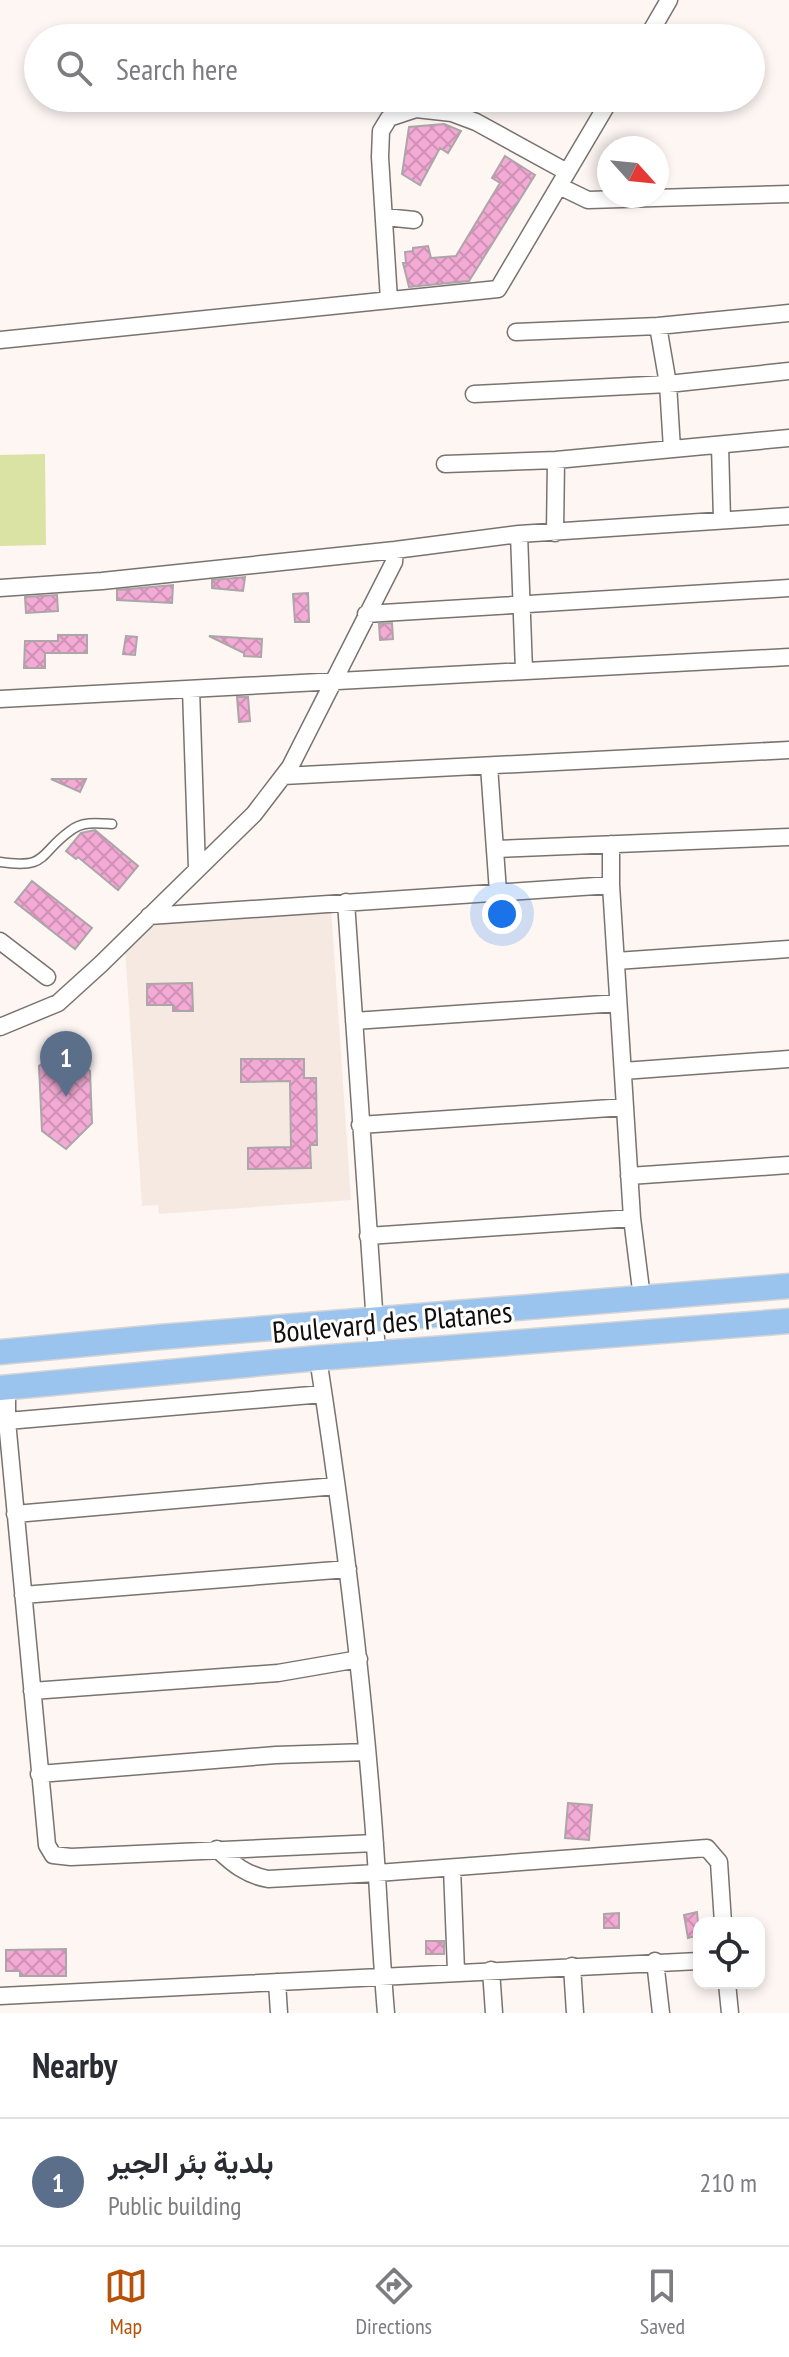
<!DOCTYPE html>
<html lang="en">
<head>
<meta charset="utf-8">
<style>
  :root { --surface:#fff; --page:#f7f7f7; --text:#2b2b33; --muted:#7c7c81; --line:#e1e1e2; --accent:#b45309 }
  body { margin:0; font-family:"PT Sans Narrow",Vazirmatn,sans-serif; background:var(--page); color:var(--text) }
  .controls { position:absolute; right:24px; bottom:24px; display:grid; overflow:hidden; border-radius:16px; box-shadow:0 4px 12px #0003 }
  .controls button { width:72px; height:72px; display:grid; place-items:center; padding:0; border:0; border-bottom:2px solid var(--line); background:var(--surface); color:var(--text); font:40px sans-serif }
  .compass { position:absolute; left:597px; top:136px; width:72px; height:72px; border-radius:50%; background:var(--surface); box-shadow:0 4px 12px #0003; rotate:117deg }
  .you { position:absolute; left:502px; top:914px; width:28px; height:28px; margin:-20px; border:6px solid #fff; border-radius:50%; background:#1a73e8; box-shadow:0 0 0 12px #1a73e833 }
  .badge { display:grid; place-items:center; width:52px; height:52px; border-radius:50%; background:var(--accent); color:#fff; font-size:26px; font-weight:700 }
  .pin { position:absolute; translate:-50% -66px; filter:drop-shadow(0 2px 4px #0008) }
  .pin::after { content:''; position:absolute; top:42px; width:28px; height:24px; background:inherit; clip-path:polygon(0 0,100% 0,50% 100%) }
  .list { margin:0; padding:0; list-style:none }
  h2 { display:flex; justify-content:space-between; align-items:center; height:104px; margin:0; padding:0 32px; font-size:34px }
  h2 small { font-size:26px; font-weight:400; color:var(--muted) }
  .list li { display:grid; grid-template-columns:52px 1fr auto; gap:24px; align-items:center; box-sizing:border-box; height:128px; padding:0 32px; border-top:2px solid var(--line) }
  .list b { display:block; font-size:30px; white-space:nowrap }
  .list p { margin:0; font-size:26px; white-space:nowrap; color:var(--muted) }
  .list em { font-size:26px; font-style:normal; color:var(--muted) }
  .icon { flex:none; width:44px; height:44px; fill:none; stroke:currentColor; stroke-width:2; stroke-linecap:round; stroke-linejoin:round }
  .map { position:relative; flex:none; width:789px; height:2013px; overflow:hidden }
  .search { position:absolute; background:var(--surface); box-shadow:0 4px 12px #0003; left:24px; right:24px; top:24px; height:88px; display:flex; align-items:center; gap:20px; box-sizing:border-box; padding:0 28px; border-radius:44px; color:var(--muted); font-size:30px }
  .sheet { height:232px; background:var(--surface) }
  nav { display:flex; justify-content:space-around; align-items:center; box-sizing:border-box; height:112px; border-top:2px solid var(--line); background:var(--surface); font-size:22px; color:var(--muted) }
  nav a { display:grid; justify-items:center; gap:4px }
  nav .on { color:var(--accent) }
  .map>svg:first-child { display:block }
</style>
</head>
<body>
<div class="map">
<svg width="789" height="2013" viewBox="0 0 789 2013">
  <defs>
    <pattern id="building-cross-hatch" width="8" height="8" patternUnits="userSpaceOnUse" patternTransform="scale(2)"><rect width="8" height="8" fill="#f3aad4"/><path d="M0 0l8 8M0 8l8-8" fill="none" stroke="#cf91b5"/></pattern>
  </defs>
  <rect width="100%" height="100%" fill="#fdf6f3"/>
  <!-- built -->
  <path fill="#f6e9e1" d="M331,908L351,1200L159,1214L158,1205L142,1206L125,948L151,921Z"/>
  <!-- grass -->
  <path fill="#dbe3a4" d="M45,454L46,545L0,546V455Z"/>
  <!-- building -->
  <path fill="url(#building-cross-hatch)" stroke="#aca6a9" stroke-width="2" d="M444,124L461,131L448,153L440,148L420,185L402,174L409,127Z
    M505,156L535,175L469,281L409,287L403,263H406L405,252L413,251V248L428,246L431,258L456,256L500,183L492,178Z
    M245,577L243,591L212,588V580Z
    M173,585L172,603L117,600V590Z
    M308,593L309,622H295L293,594Z
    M57,595L58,611L26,613L25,597Z
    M392,623L393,639L380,640L379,624Z
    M58,635H87V653H45V668H24L25,641H58Z
    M126,636L137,637L135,655L123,654Z
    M209,636L262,639L261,657L244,656V653Z
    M237,697H248L250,721L239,722Z
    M51,779H86L80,792Z
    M95,830L138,866L118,890L78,857L76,859L66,851L81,833Z
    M32,881L92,928L75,949L15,902Z
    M192,983L193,1011H173V1005H147V984Z
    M61,1047L90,1071L92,1123L66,1149L42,1131L39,1066Z
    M241,1059H304V1078H316L317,1145H310L311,1168L248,1169V1148L291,1147L290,1081L241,1082Z
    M568,1803L592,1805L589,1840L565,1838Z
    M697,1912L699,1935L688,1938L684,1915Z
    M619,1913V1928H604V1914Z
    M426,1941H444V1954H426Z
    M66,1949V1976H20V1971H6V1950Z"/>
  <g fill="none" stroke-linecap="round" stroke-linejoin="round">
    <defs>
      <path id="service" d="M0,862C49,869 38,854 70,831C82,821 98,823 112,824"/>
      <path id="minor" d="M647,38L669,0
        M559,186L588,200L789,194
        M385,217L414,220
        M389,300L380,157L381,131L389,118L416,109L452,113L476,122L567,172
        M658,326L668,384L672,449
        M516,332L658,326L789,313
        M0,340L498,289L611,98
        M474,394L668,384L789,371
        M720,445L722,520
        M445,464L556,460L789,438
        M555,533L556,460
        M519,534L524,671
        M0,588L102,581L395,550L519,534L789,516
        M366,614L789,588
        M191,689L197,869
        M0,699L789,657
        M489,766L498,892
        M283,776L789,750
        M611,844V885L632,1218L642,1298
        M495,849L789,837
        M346,902L377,1353
        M149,916L611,885
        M0,941L47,977
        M616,961L789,949
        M354,1021L618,1003
        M0,1027L58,1003L101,964L254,814L290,767L394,562L395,550
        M623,1071L789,1059
        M360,1125L625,1107
        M629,1176L789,1165
        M368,1236L632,1218
        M318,1358C341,1507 360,1656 372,1806C378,1875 380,1944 386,2013
        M7,1387V1421L47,1845L53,1855L71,1857L375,1843
        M7,1421L323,1394
        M15,1514L336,1486
        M23,1595L348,1569
        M32,1691L278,1673L359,1659
        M39,1774L276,1755L367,1752
        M217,1849C233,1864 246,1875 268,1879L377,1873L707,1848L719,1862L723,1923
        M452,1868L456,1971
        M655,1961L661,2013
        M572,1966L575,2013
        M491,1970L494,2013
        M277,1982L279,2013
        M727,1983L730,2013
        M0,1996L699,1961"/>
      <path id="primary" d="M0,1352L160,1337L789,1286
        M0,1388L318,1358L789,1321"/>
    </defs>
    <!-- service casing -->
    <use href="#service" stroke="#797370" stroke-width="11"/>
    <!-- minor casing -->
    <use href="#minor" stroke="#797370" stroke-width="19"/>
    <!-- primary casing -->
    <use href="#primary" stroke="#d4d4d4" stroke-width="27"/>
    <!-- service -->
    <use href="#service" stroke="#fff" stroke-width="8"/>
    <!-- minor -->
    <use href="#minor" stroke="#fff" stroke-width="16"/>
    <!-- primary -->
    <use href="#primary" stroke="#9ac3ee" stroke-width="24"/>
  </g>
  <g text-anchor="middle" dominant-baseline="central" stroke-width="6" stroke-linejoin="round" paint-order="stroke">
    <!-- street labels -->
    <g font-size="30" fill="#12100f" stroke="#fff">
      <text transform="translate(392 1321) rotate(-5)">Boulevard des Platanes</text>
    </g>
  </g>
</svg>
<div class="controls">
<button><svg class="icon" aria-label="locate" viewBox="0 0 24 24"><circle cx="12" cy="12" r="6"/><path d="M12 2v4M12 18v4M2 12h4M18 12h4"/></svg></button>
</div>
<svg class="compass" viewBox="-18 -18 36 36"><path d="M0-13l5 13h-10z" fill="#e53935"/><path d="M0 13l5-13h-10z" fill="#7c7c81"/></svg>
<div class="you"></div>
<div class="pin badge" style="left:66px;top:1097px;background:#5c6f8a">1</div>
<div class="search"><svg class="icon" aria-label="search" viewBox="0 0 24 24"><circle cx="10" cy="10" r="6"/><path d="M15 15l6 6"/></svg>Search here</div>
</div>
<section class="sheet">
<h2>Nearby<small></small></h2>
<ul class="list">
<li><span class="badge" style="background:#5c6f8a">1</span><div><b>بلدية بئر الجير</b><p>Public building</p></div><em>210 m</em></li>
</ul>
</section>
<nav>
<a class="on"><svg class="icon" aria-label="map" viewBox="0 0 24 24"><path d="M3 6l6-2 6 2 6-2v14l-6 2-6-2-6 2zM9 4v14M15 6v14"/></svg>Map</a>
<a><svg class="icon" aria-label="directions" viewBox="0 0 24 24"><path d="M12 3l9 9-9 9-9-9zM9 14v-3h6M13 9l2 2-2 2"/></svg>Directions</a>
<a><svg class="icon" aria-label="saved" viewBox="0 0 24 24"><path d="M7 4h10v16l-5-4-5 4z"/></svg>Saved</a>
</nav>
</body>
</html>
